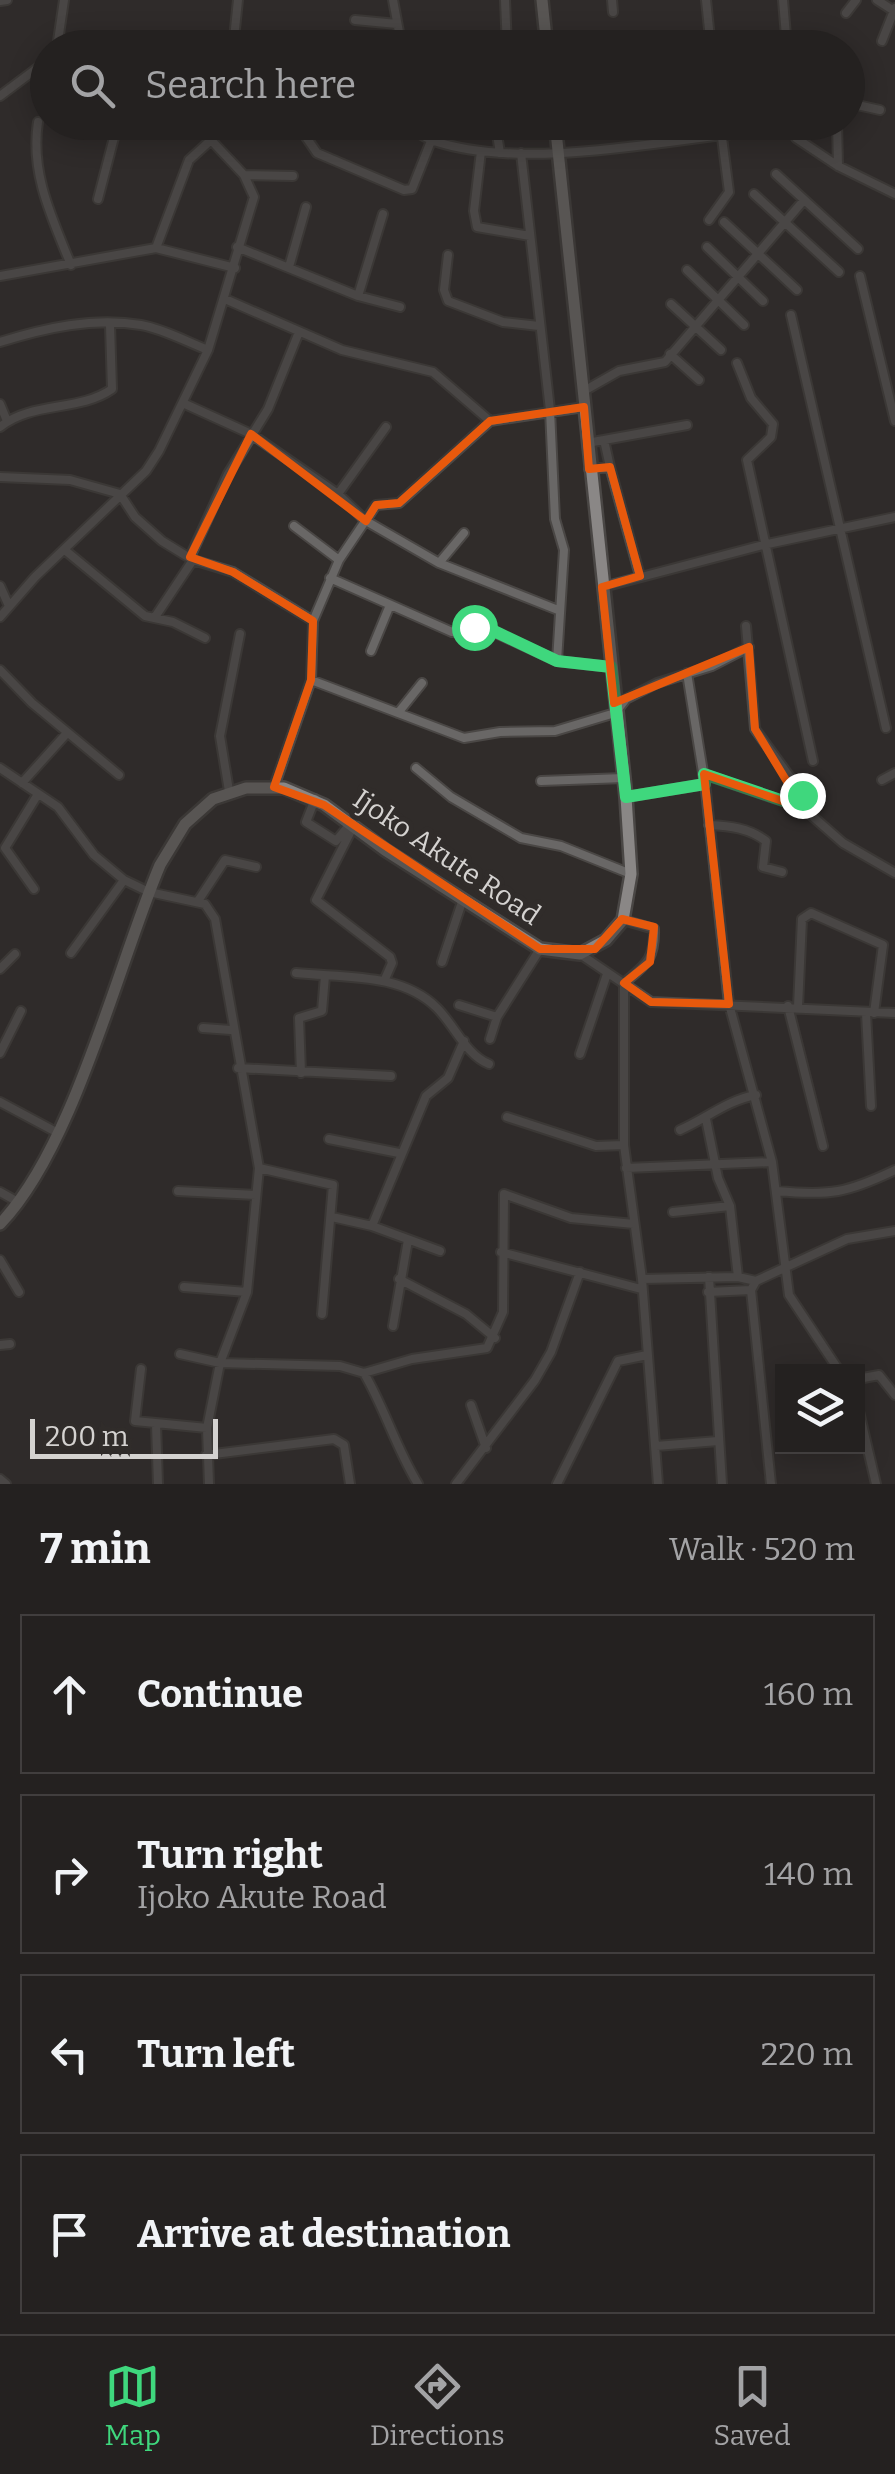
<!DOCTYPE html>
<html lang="en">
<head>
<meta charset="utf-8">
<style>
  :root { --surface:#242120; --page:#2c2929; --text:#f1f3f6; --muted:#a3a3a5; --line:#413e3e; --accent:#3fd77d }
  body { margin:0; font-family:Bitter,serif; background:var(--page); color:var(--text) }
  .controls { position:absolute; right:30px; bottom:30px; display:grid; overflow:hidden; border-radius:0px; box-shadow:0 5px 25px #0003 }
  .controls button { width:90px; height:90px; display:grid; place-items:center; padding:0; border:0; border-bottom:2px solid var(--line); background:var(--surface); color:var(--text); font:50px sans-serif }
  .scale { position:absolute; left:30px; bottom:25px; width:188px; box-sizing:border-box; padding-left:10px; border:5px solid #d4d2d0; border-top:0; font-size:28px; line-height:35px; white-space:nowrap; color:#d4d2d0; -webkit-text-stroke:8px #302c2a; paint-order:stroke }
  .stop { position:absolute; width:30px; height:30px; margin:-22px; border:8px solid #3fd77d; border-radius:50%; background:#fff }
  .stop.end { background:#3fd77d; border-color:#fff; box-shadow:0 2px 10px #0008 }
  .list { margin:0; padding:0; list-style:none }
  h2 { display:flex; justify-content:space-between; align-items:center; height:130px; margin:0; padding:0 40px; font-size:42px }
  h2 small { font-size:32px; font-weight:400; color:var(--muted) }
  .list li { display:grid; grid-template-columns:65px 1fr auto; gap:30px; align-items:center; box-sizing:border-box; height:160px; margin:0 20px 20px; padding:0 20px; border:2px solid var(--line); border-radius:0px }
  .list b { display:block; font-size:38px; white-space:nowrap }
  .list p { margin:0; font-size:32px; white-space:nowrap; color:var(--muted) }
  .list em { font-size:32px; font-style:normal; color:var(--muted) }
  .icon { flex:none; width:55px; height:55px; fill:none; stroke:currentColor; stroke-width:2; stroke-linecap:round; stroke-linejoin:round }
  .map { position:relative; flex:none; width:895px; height:1484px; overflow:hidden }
  .search { position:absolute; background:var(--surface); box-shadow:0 5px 25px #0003; left:30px; right:30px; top:30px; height:110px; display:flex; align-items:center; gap:25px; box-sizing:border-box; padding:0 35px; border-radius:55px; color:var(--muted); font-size:38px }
  .sheet { height:850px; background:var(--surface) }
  nav { display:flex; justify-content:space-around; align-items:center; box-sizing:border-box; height:140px; border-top:2px solid var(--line); background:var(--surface); font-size:28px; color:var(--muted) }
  nav a { display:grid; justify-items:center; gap:5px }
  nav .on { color:var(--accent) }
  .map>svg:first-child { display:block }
</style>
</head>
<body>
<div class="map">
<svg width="895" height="1484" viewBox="0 0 895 1484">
  <rect width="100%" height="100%" fill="#302c2a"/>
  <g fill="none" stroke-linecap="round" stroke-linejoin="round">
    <defs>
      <path id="street" d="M393,0L402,48
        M505,0L507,48
        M612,0L613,12
        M706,0L711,48
        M783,0L787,48
        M877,0L894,11
        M0,1L7,0
        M846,13L856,0
        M355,20L397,24
        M882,41L895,8
        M57,48L64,0
        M113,48L186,42L217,48
        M233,48L238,0
        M0,96L48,60
        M848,103L880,110
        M38,122C30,173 52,218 71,265
        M400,122C412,128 422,137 434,141C533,174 690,134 795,127
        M495,122L500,153
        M837,122L838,166
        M795,127L796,138L838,166L895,194
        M304,134L317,153L404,190L412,189L431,141
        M481,151L474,211L477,227L530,236
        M521,153L550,410L555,519L564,550L557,661
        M776,174L858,249
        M244,175L293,176
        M754,194L839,272
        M98,199L118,122
        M709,220L729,192L720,122
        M724,222L797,290
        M237,247L358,296L400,307
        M707,247L763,301
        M156,248L189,160L211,140L215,122
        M448,255L444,290L448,301L503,322L539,326
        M289,267L306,207
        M687,270L744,325
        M0,276L156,248L235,268
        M860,276L895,421
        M358,296L383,214
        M225,299L342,350L433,372L490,421
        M671,304L721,350
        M791,315L886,728
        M0,342C45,328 93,317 141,325C164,329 187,342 208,350
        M670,354L699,380
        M737,363L751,398L773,424L771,437L747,460L813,761
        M582,392L619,371L665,362L804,200
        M0,404L7,421
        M185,404L251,434L338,494L366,521L439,563L558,610
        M0,427C32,401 79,412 112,389L110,325
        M604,440L687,425
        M587,443L604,440L610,467
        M589,469L610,467L640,576
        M0,477L70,480L120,494L135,517L162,541L193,560L233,572L313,621
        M338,494L386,427
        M294,526L339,560
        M66,551L145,616L173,622L205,638
        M190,557L228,474L268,409L299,332
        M439,563L464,533
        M330,578L452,632L483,627L557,661L611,667
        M0,586L9,606
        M603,587L763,545L895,517
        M0,617L35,577L146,471L159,451L208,350L254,197L244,175L211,140
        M155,617L193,560
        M746,626L755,729L795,784L803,808
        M371,651L390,605
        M0,670L32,703L119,775
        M687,673L706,791L729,1004L772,1162L789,1295L840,1372
        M311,680L464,738L500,732L555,731L615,713L626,699L657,683L712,666L749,647
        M398,713L422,683
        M0,768L58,807L94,855L124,880L149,892L205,904L215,919L259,1168L247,1292L220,1363L207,1428L209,1484
        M416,768L451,797L521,838L561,846L631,874
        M703,774L803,808L843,843L895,873
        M882,780L895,773
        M541,781L624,778
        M22,783L67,733
        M274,787L311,680L313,621L339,560L376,505L399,503L490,421L584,407
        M229,791L220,736L240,634
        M626,797L705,784
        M315,799L306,822L336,841L350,824
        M709,825C730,826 749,828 766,841L763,867L782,872
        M353,827L316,900L390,957L392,963L385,979
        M34,889L5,848L38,794
        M198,901L225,860L256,867
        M623,920L654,929C655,960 645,965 624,983
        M71,953L124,880
        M580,954L651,1002L895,1013
        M442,962L463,899
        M0,969L15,954
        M296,973C343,978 401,972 437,1008C455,1026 466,1055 489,1064
        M624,983V1145L642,1279L658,1484
        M459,1005L497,1017
        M788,1006L823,1146
        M798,1007L802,919L811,913L883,945L874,1013
        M866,1013L871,1106
        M203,1028L231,1030
        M490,1039L497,1017L540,949
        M0,1053L21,1011
        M580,1054L607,974
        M238,1068L391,1076
        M301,1073L299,1018L322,1011L325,976
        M0,1102L58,1133
        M507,1117L596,1146L624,1145
        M706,1119L718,1178L730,1206
        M680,1130C707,1118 728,1100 756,1095
        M329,1139L399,1153
        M259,1168L333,1185L322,1314
        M626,1168L772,1162
        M178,1191L256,1195
        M777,1191C830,1196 847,1193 895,1170
        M0,1192L18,1202
        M673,1212L730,1206L738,1277
        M332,1217L372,1226L440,1251
        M372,1226L426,1096L448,1078L464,1041
        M501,1252L641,1289
        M0,1260L19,1292
        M709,1277L722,1484
        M399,1279L466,1314L495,1338
        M642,1279L738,1277L756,1281L847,1239L895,1231
        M756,1281L751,1290L771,1484
        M184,1287L247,1292
        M708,1292L751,1290
        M393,1326L408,1240
        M0,1345L10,1344
        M180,1354L220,1363L340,1366L364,1373L412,1359L487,1348L503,1312L504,1194L571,1218L634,1224
        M141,1369L135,1421L207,1428
        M364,1373C385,1409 396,1448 418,1484
        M858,1379L879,1375L895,1395
        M471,1405L486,1448
        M858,1407L876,1484
        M156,1424L158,1484
        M656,1446L718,1441
        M206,1455L334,1439L344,1445L350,1484
        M0,1479L6,1484
        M456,1484L535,1380L551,1352L580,1272
        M557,1484L618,1361L647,1355"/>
      <path id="secondary" d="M542,0L547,48
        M0,1224C74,1147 117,967 160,865L185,824L213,799L246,788H284L324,805L385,850L540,949L580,954L606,940L623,920L631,874L626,797L555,122"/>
    </defs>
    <!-- street casing -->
    <use href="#street" stroke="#4a4745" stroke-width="12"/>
    <!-- secondary casing -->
    <use href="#secondary" stroke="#4a4745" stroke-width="16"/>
    <!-- street -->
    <use href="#street" stroke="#696766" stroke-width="8"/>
    <!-- secondary -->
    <use href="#secondary" stroke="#8a8786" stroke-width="11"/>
  </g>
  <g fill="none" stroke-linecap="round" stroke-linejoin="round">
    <!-- route -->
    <path stroke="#3fd77d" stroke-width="12" d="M474,627L494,631L557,661L611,667L626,797L705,784L704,774L804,808L802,795"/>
  </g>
  <!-- marked area -->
  <path d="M0 0H895V1484H0ZM584,407L589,469L610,467L640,576L602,587L614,703L749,647L755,729L803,808L704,774L729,1004L651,1002L624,983L650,962L654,927L622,919L595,949H540L324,805L274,787L311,680L313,621L233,572L190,557L251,434L366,521L376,505L399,503L490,421Z" fill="#302c2a" fill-opacity=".55" fill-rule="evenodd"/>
  <path fill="none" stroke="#e8590c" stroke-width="8" stroke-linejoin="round" d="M584,407L589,469L610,467L640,576L602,587L614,703L749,647L755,729L803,808L704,774L729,1004L651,1002L624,983L650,962L654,927L622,919L595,949H540L324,805L274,787L311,680L313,621L233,572L190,557L251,434L366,521L376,505L399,503L490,421Z"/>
  <g text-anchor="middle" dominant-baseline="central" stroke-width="10" stroke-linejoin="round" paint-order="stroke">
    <!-- street labels -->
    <g font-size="28" fill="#d4d2d0" stroke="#302c2a">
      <text transform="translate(447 857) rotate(34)">Ijoko Akute Road</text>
    </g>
  </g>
</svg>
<div class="controls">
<button><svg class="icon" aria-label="layers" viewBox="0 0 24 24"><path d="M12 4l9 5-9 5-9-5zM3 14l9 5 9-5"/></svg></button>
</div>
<div class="scale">200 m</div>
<div class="stop" style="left:474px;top:627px"></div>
<div class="stop end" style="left:802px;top:795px"></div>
<div class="search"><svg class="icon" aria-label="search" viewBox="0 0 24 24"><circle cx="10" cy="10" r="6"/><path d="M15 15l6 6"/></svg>Search here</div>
</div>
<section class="sheet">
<h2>7 min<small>Walk · 520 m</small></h2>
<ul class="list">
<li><svg class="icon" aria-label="ahead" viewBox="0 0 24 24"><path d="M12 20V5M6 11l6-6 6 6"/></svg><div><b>Continue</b></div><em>160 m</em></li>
<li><svg class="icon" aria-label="right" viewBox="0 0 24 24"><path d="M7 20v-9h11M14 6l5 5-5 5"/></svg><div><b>Turn right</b><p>Ijoko Akute Road</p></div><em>140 m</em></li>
<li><svg class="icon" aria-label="left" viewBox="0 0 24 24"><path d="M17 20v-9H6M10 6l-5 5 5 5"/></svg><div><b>Turn left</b></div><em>220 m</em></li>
<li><svg class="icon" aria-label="arrive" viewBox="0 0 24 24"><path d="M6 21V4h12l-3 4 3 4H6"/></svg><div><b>Arrive at destination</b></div></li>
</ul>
</section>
<nav>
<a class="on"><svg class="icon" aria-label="map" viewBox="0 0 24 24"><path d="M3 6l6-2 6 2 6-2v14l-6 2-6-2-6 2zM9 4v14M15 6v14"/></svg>Map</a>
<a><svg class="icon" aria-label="directions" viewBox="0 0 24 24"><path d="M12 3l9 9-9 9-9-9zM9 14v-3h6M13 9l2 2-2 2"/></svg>Directions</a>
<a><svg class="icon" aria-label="saved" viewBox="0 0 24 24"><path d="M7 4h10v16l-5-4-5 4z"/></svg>Saved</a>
</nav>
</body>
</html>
